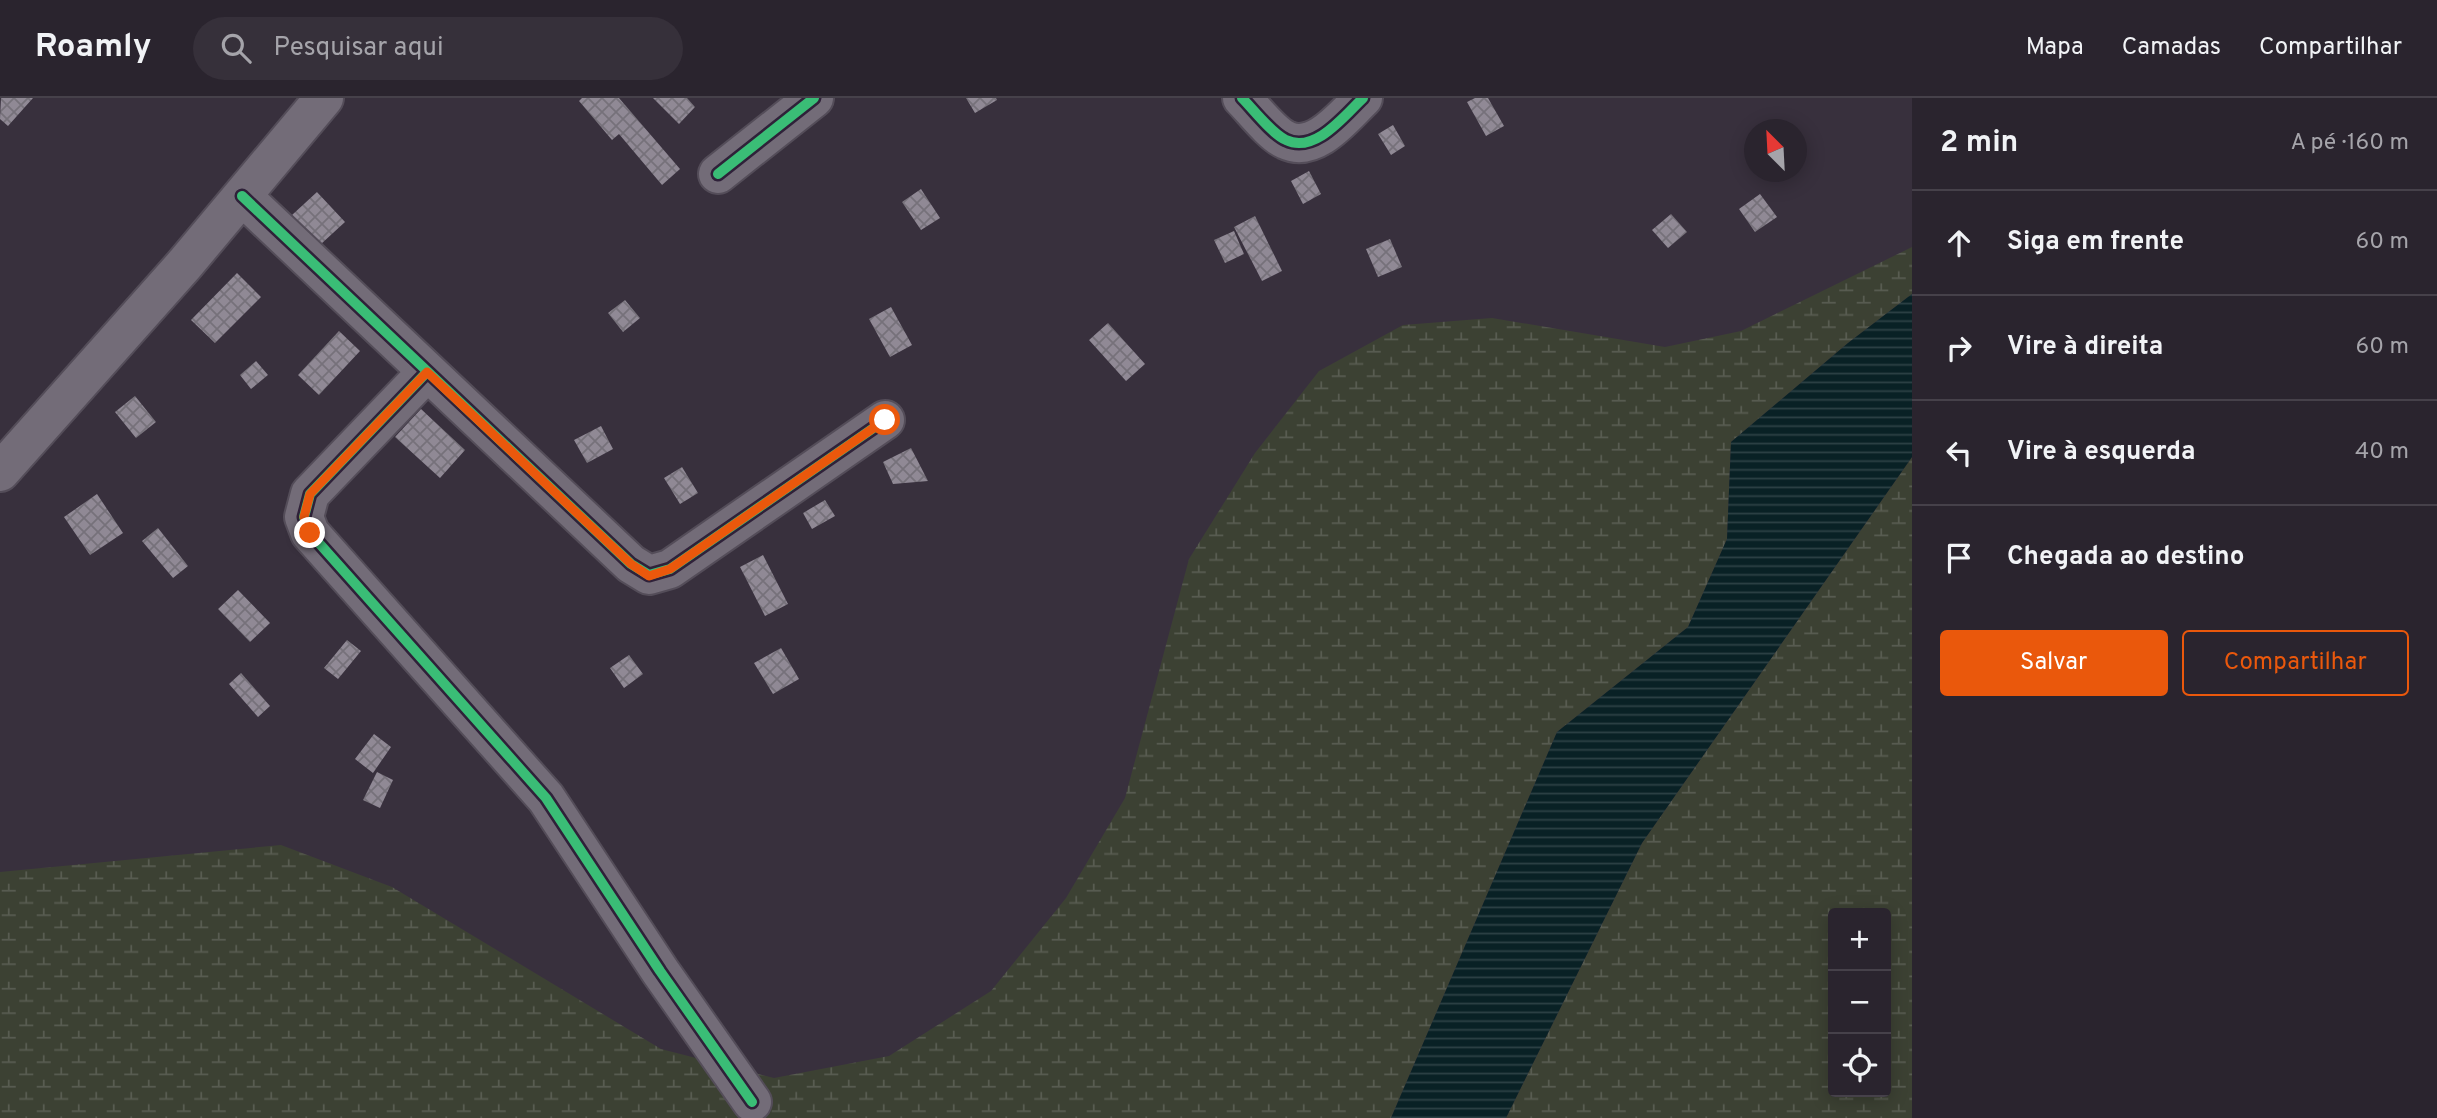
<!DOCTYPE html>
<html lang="pt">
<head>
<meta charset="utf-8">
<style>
  :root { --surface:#2a242e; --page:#36303a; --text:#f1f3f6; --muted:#a5a4aa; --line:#46414a; --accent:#ea580c }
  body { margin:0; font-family:Overpass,sans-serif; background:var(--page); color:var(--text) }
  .controls { position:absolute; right:21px; bottom:21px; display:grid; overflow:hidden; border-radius:7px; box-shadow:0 4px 18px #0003 }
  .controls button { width:63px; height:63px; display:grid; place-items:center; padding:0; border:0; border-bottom:2px solid var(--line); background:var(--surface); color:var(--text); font:35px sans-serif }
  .compass { position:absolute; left:1744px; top:21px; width:63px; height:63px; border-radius:50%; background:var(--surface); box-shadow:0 4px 18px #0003; rotate:336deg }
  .stop { position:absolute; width:21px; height:21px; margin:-16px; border:5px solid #ea580c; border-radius:50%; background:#fff }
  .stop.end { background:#ea580c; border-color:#fff; box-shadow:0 2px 7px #0008 }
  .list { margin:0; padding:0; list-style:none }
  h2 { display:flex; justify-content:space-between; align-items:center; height:91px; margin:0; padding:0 28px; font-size:30px }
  h2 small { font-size:23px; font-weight:400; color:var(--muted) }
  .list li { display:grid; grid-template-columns:46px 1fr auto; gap:21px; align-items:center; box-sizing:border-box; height:105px; padding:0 28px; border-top:2px solid var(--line) }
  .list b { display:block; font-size:26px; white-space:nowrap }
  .list em { font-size:23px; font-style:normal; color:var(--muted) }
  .actions { display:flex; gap:14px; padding:21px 28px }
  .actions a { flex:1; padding:16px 0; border:2px solid var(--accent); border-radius:7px; text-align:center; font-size:24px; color:var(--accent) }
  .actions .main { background:var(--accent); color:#fff }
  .icon { flex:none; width:38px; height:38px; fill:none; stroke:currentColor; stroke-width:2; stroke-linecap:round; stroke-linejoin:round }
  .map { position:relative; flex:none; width:1912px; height:1020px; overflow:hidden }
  header { display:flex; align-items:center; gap:42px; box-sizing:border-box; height:98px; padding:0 35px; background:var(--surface); border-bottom:2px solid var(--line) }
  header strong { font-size:33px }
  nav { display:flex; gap:38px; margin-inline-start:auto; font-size:24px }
  .search { width:490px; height:63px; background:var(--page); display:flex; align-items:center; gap:18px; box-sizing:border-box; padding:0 24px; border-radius:38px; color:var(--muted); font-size:26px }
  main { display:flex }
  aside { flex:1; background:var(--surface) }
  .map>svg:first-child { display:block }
</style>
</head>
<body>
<header>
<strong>Roamly</strong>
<div class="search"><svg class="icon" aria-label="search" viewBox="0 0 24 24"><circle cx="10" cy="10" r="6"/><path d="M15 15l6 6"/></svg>Pesquisar aqui</div>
<nav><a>Mapa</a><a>Camadas</a><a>Compartilhar</a></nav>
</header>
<main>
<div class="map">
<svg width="1912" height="1020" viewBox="0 0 1912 1020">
  <defs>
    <pattern id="wetland-marsh" width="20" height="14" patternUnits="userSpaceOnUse" patternTransform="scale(1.75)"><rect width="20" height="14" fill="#3c4133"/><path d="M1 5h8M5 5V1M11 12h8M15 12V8" fill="none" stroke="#585c51"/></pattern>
    <pattern id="water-rules" width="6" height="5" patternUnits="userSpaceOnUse" patternTransform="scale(1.75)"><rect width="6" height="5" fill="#092125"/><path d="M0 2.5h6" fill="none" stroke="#2d4145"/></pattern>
    <pattern id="building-cross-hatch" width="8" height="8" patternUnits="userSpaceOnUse" patternTransform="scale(1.75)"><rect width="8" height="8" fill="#908995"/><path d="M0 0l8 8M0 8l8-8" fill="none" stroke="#76717a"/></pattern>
  </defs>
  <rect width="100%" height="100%" fill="#38303d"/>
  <!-- wetland -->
  <path fill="url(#wetland-marsh)" fill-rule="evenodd" d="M1912,149V196L1848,245L1731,344L1727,441L1688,529L1557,634L1391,1020H0V774L281,747L392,789L661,951L774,980L889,958L991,893L1066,800L1125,700L1189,461L1255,355L1319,273L1403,227L1492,220L1665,249L1741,233Z
    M1912,359V1020H1506L1642,745ZM1833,815H1886V994H1833Z"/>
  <!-- water -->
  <path fill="url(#water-rules)" d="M1912,196V359L1642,745L1506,1020H1391L1557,634L1688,529L1727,441L1731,344L1848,245Z"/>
  <!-- building -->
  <path fill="url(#building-cross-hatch)" d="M1,0H33L8,28L0,21Z
    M582,0H619L680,71L662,87L619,36L612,42L579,3Z
    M653,0H687L695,9L679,26Z
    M966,0H996L997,2L975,15Z
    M1475,0H1488L1504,28L1486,38L1467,4Z
    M1393,27L1405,48L1391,57L1378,36Z
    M1309,73L1321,96L1303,106L1291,83Z
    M921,91L940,120L921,132L902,104Z
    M317,94L345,124L321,146L292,117Z
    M1760,96L1777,119L1755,134L1739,111Z
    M1671,116L1687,134L1668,150L1652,132Z
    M1255,118L1282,173L1262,183L1234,129Z
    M1234,133L1244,156L1225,165L1214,142Z
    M1390,141L1402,169L1378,179L1366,151Z
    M237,175L261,199L215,245L191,222Z
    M625,202L640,220L623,234L608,215Z
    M891,209L912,247L890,259L869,221Z
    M1108,225L1145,266L1126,283L1089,242Z
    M339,233L360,253L319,297L298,277Z
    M256,263L268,277L251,291L240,277Z
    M135,298L156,324L136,340L115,314Z
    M421,311L465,352L440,380L395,339Z
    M601,328L613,351L587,365L574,342Z
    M911,350L928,383L893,386L883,364Z
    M682,369L698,395L680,406L664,380Z
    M97,396L123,435L90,457L64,419Z
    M825,402L835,418L812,431L803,415Z
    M158,430L188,468L173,480L142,443Z
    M763,457L788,506L765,518L740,469Z
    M238,492L270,525L250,544L218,511Z
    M347,542L361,553L338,581L324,570Z
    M781,550L799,581L773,596L754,565Z
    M629,557L643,576L624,590L610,570Z
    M241,575L270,608L258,619L229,586Z
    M374,636L391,649L373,675L355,661Z
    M377,674L393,682L380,710L363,702Z"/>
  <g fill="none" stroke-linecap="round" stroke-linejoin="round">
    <defs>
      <path id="minor" d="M1242,0C1253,11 1272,36 1286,42C1315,56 1344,18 1363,0
        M718,76L814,0
        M242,98L631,466L649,477L670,471L885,322
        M427,274L310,396L304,419L310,435L546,700L660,873L752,1004
        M0,374L185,166L324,0"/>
    </defs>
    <!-- minor casing -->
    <use href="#minor" stroke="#544d59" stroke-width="42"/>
    <!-- minor -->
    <use href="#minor" stroke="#736c78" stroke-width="38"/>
    <defs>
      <path id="cycleway" d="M1242,0C1253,11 1272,36 1286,42C1315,56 1344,18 1363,0
        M718,76L814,0
        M242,98L631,466L649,477L670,471L885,322
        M427,274L310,396L304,419L310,435L546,700L660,873L752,1004"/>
    </defs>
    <!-- cycleway casing -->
    <use href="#cycleway" stroke="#2f2139" stroke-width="15"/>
    <!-- cycleway -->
    <use href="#cycleway" stroke="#3abd76" stroke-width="10"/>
  </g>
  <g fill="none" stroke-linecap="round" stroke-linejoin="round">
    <!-- route -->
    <path stroke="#ea580c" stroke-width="9" d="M310,435L304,419L310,396L427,274L631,466L649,478L670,471L885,322"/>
  </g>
</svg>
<div class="controls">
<button>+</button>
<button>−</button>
<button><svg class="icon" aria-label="locate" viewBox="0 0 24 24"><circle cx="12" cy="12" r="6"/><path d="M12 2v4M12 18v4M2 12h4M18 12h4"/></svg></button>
</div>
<svg class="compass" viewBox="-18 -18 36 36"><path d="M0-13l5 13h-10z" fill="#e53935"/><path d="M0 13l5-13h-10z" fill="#a5a4aa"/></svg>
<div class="stop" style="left:885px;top:322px"></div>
<div class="stop end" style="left:310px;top:435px"></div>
</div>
<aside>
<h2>2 min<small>A pé · 160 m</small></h2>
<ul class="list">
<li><svg class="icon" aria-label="ahead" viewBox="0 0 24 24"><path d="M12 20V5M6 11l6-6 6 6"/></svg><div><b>Siga em frente</b></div><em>60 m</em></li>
<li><svg class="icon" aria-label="right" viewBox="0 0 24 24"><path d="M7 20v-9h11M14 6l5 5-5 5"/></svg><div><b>Vire à direita</b></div><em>60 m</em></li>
<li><svg class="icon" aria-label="left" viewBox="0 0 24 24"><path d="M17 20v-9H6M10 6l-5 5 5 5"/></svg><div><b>Vire à esquerda</b></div><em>40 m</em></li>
<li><svg class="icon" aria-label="arrive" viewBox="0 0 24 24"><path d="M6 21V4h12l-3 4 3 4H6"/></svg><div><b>Chegada ao destino</b></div></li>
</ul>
<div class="actions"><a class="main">Salvar</a><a>Compartilhar</a></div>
</aside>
</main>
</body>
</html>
